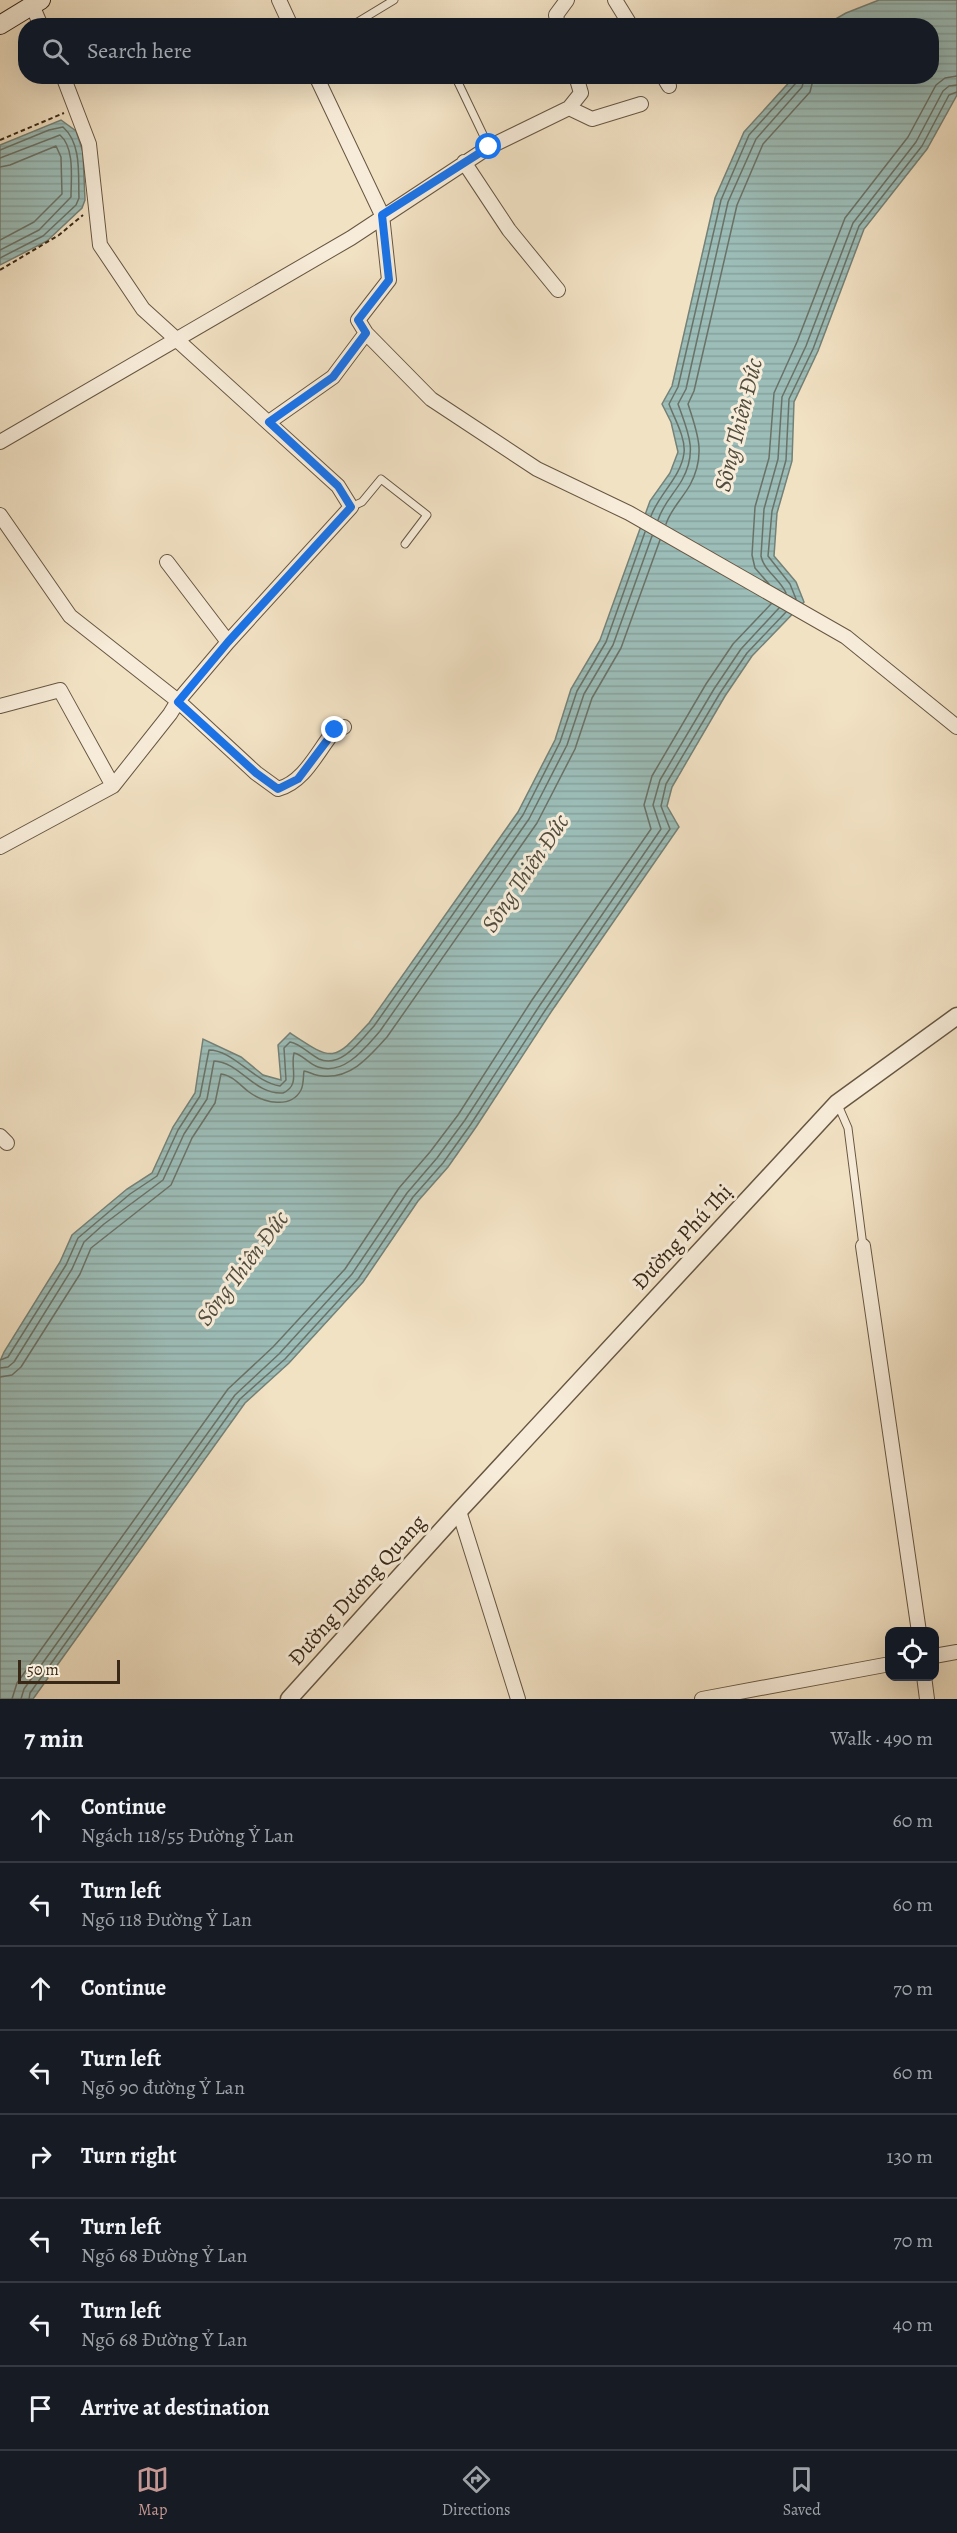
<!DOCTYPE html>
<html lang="en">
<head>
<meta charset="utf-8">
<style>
  :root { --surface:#171b24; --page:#20242c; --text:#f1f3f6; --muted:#9ea1a6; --line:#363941; --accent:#c59692 }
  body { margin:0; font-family:Alegreya,serif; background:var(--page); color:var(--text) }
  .controls { position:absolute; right:18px; bottom:18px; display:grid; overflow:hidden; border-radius:12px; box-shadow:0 6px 24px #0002 }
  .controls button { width:54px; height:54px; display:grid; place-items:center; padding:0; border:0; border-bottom:2px solid var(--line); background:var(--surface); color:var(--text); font:30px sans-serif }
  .scale { position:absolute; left:18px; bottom:15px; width:102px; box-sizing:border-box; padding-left:6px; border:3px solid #392816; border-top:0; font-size:16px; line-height:21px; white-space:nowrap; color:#392816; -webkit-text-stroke:4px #f7ecd9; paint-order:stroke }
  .stop { position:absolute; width:18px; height:18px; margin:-14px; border:4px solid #1a73e8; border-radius:50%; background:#fff }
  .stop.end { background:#1a73e8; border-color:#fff; box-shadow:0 2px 6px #0008 }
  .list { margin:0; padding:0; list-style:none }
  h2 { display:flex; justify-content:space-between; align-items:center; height:78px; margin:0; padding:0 24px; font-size:26px }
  h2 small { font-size:20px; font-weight:400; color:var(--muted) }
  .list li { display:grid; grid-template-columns:39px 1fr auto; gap:18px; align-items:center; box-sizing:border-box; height:84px; padding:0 24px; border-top:2px solid var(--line) }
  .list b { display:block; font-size:22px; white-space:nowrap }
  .list p { margin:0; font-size:20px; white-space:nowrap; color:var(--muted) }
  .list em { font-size:20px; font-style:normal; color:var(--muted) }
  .icon { flex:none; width:33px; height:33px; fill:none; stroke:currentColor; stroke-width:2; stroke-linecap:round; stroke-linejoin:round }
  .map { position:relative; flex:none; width:957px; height:1699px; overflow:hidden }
  .search { position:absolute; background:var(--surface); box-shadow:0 6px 24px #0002; left:18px; right:18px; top:18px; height:66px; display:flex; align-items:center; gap:15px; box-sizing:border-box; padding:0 21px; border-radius:24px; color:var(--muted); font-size:22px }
  .sheet { height:750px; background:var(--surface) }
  nav { display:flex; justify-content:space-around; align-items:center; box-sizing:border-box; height:84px; border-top:2px solid var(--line); background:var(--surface); font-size:16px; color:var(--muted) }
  nav a { display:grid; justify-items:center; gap:3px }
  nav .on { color:var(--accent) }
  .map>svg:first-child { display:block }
</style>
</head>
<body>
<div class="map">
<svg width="957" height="1699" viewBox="0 0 957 1699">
  <defs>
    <pattern id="water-rules" width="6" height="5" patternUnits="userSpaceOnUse" patternTransform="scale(1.5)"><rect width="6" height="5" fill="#9cbdb8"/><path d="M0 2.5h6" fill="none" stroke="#87a29d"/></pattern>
  </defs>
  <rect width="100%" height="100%" fill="#f2e2c4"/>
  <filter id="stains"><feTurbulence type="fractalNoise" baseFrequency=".00333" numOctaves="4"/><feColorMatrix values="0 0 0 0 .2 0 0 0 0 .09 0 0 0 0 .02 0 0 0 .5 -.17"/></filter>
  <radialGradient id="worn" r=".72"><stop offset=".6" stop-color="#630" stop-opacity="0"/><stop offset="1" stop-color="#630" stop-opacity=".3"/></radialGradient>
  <!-- water -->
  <path fill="url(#water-rules)" stroke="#748177" stroke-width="1.5" d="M879,0H957V95L927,149L864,229L818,351L794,402L792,461L777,513L774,556L796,582L804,602L752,656L725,696L672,787L667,806L679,827L551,1012L476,1127L448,1167L418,1201L363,1282L289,1363L245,1403L33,1699H0V1361L4,1352L60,1262L72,1235L127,1189L152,1173L173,1127L195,1093L203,1039L241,1057L263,1075L281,1080L278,1045L290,1033C334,1062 333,1062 369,1023L518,812L555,740L571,689L600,640L650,501L670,473L678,452L671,422L662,404L672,386L715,198L744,132L794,77L932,76V26L825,25L846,13Z
    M61,120L76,131L83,152L85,200L82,208L47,241L0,265V145Z"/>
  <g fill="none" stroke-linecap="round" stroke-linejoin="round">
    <!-- shore -->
    <path stroke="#6a7267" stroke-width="1.5" d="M0,150L49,130L63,127C82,144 78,175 79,198L76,205L43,236L0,258
      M0,158L60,135C75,148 71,179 71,197L39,230L0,250
      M0,167L10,165L56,146L61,157L62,194L34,222L0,240
      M651,516C659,494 681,477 684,453C686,438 674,418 669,404L678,387L721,200L749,135L796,83L798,76
      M658,520C663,504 674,494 682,480C698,451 688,432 678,404L686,389L728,202L756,139L802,87L805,76
      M666,524C671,509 682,499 690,485C706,455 698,434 688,404L694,391L737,205L763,144L810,92L814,76
      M769,584L755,568L752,555L755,507L769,458L774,393L797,342L845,218L908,137L936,85L945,78L957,76
      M786,593C780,579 764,571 761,556L764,509L778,459L782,397L806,346L853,223L916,142L943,91L949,86L957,85
      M796,599L790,584L768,556L772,511L786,460L789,399L813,349L859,226L922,146L949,95L957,92
      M0,1360L8,1357L66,1265L78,1238L130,1194L157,1176L178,1130L200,1096L209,1050C233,1050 254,1082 280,1086L286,1080L284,1048L290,1042C301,1044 309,1054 319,1059C341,1069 361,1040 374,1026L523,815L560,742L577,691L606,642L645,532
      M0,1368L8,1367L14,1362L72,1269L84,1242L104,1224L163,1180L184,1134L207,1099L214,1061C240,1062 254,1095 283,1093C301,1085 290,1068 294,1053C303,1055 309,1064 318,1067C344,1076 365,1048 380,1031L529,819L567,745L584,694L613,645L652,536
      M0,1377L12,1375L21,1367L80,1274L91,1248L171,1185L192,1138L215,1103L221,1074C232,1075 241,1086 249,1092C264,1103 291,1109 301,1090C304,1084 303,1077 304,1071C310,1072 315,1076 322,1076C351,1079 369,1057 387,1037L537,823L575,749L592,698L621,648L660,540
      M12,1699L17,1683L228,1389L273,1347L345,1269L399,1188L430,1152L458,1115L532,1000L651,829L644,805L652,776L706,684L733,644L771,604
      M21,1699L24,1689L235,1395L279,1354L352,1274L407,1193L437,1158L465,1120L540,1005L661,829L653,805L660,780L714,689L741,649L779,608
      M29,1699L30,1693L240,1399L285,1359L358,1279L413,1197L443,1163L471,1124L546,1009L670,829L661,806L666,784L720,693L747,653L786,612"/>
    <defs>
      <path id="service" d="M351,26L394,0
        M455,76L489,147
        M351,507L362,502L381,479L427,515L405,544
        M838,1105L848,1128L863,1246"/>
      <path id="minor" d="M279,0L291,26
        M615,0L631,26
        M32,5L41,26
        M558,26L556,15L567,0
        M316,76L382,215L389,280L358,320L366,333L431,399L537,469L629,513L846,637L957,727
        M663,76L669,86
        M569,108L592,119L641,104
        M464,162L509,230L558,290
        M269,422L333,377L366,333
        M0,442L351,238L489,147L569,108L581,93L576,76
        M0,515L70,616L178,701L256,773L278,789C305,782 318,750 335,730L344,727
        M167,562L228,642
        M0,706L60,690L113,786
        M0,847L113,786L170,714L178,701L228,642L351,507L338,486L143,309L100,245L89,144L63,76
        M0,1136L7,1143
        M863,1246L919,1632
        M459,1511L518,1699
        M934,1656L957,1652
        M924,1676L927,1699
        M702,1699L890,1664"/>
      <path id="tertiary" d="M289,1699L459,1511L837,1103L957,1016"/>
      <path id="secondary" d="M0,25L41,0"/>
    </defs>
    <!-- service casing -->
    <use href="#service" stroke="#675642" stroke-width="9"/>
    <!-- minor casing -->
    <use href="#minor" stroke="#675642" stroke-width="16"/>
    <!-- tertiary casing -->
    <use href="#tertiary" stroke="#675642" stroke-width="19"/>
    <!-- secondary casing -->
    <use href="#secondary" stroke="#392816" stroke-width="20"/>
    <!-- path -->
    <path stroke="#392816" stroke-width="2" stroke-dasharray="4.5 3" stroke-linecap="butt" d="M0,140L64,113
      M0,270L59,235L83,215"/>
    <!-- service -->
    <use href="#service" stroke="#f7ecd9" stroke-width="7"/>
    <!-- minor -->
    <use href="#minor" stroke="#f7ecd9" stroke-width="14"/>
    <!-- tertiary -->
    <use href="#tertiary" stroke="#f7ecd9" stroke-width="16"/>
    <!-- secondary -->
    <use href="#secondary" stroke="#f7ecd9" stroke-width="18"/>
  </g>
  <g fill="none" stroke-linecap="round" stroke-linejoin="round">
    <!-- route -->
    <path stroke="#1a73e8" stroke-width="8" d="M335,730L298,779L278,789L256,773L178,702L228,642L351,507L338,486L269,422L333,377L366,333L358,320L389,280L382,215L489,147"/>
  </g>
  <g text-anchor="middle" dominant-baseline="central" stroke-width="6" stroke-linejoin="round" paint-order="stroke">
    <!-- street labels -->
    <g font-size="22" fill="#392816" stroke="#f7ecd9">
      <text transform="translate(682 1237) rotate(-47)">Đường Phú Thị</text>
      <text transform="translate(357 1590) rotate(-48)">Đường Dương Quang</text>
    </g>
    <!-- water labels -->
    <g font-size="24" font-style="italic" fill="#524d3e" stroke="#f7ecd9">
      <text transform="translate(738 425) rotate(-76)">Sông Thiên Đức</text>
      <text transform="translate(525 873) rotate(-56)">Sông Thiên Đức</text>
      <text transform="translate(242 1268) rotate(-53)">Sông Thiên Đức</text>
    </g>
  </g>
  <rect width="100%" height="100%" filter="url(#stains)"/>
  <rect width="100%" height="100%" fill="url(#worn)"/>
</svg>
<div class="controls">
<button><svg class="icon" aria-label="locate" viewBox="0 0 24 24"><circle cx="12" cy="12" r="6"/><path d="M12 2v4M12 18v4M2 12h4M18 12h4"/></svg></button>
</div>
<div class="scale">50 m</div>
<div class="stop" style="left:489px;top:147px"></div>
<div class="stop end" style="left:335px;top:730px"></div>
<div class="search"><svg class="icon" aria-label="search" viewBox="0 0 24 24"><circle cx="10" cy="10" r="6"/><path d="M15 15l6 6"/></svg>Search here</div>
</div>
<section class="sheet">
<h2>7 min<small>Walk · 490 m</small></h2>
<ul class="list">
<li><svg class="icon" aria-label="ahead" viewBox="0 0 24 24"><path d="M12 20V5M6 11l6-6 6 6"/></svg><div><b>Continue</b><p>Ngách 118/55 Đường Ỷ Lan</p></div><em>60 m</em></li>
<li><svg class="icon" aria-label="left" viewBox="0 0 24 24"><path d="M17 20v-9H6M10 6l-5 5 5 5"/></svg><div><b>Turn left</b><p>Ngõ 118 Đường Ỷ Lan</p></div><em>60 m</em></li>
<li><svg class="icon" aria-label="ahead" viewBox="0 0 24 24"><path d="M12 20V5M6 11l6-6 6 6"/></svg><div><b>Continue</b></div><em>70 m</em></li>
<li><svg class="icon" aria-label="left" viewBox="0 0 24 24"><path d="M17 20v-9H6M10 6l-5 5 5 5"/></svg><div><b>Turn left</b><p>Ngõ 90 đường Ỷ Lan</p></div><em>60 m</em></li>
<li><svg class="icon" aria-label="right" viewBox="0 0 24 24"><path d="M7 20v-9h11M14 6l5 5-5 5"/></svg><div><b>Turn right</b></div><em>130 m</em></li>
<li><svg class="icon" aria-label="left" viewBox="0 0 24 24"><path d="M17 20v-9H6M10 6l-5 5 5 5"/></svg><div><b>Turn left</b><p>Ngõ 68 Đường Ỷ Lan</p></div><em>70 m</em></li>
<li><svg class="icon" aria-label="left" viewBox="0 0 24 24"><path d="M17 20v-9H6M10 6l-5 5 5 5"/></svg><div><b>Turn left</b><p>Ngõ 68 Đường Ỷ Lan</p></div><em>40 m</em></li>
<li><svg class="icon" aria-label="arrive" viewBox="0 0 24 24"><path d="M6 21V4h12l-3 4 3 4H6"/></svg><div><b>Arrive at destination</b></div></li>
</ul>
</section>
<nav>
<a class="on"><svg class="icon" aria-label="map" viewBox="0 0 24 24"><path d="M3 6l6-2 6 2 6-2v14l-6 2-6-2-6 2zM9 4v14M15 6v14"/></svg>Map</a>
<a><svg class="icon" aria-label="directions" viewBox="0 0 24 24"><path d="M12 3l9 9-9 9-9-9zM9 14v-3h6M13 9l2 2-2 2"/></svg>Directions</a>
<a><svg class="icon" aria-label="saved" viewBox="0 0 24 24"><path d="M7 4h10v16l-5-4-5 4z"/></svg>Saved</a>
</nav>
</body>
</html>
